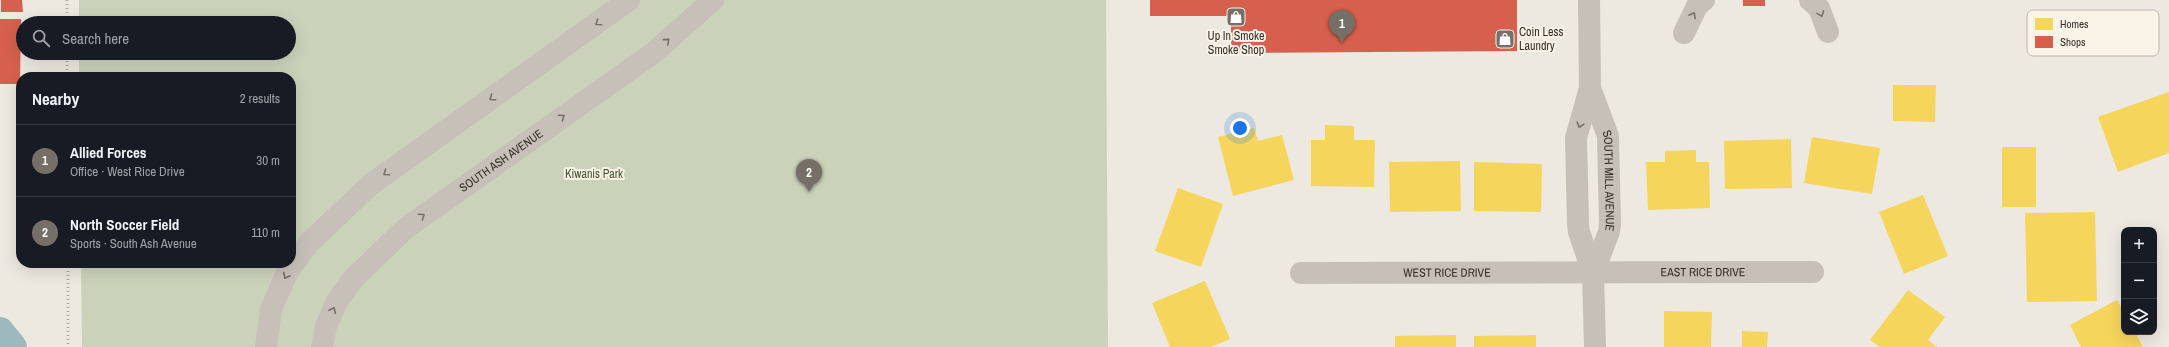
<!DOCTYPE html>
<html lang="en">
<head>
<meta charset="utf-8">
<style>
  :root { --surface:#171b24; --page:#242831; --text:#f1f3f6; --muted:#9ea1a6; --line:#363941; --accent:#766f68 }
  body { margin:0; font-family:"Archivo Narrow",sans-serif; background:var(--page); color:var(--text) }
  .controls { position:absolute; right:12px; bottom:12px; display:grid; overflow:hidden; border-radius:8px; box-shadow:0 4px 16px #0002 }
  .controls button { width:36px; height:36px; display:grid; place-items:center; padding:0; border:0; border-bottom:1px solid var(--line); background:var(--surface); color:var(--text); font:20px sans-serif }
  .you { position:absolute; left:1240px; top:128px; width:14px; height:14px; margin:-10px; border:3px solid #fff; border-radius:50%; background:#1a73e8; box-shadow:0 0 0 6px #1a73e833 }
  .badge { display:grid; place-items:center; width:26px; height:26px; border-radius:50%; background:var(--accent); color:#fff; font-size:13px; font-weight:700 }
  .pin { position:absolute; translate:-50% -33px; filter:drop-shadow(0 1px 2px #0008) }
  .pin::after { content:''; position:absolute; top:21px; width:14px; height:12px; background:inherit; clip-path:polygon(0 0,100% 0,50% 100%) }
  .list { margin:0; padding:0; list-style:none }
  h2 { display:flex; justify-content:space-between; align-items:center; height:52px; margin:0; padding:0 16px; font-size:17px }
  h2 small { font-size:13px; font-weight:400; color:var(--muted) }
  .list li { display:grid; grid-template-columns:26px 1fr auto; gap:12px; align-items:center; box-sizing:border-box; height:72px; padding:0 16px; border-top:1px solid var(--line) }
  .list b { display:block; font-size:15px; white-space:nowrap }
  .list p { margin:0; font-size:13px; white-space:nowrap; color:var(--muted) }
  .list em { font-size:13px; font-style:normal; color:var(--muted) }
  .icon { flex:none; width:22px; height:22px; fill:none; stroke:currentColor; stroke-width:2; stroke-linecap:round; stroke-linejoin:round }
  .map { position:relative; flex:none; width:2169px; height:347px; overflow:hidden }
  .search { position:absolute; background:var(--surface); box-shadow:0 4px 16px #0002; left:16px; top:16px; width:280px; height:44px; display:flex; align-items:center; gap:10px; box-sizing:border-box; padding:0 14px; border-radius:22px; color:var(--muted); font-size:15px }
  .panel { position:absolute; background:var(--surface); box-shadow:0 4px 16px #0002; left:16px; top:72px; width:280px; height:196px; border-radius:16px }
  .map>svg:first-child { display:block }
</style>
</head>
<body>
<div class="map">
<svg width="2169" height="347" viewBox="0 0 2169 347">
  <rect width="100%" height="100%" fill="#ede8e0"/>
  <!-- green -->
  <path fill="#cbd2ba" d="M79,0H1106L1108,347H82L81,263H291V77H79V53H289V23H79Z"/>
  <!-- homes -->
  <path fill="#f6d55c" d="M1893,85H1936L1935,122L1893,121Z
    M2169,92V153L2118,172L2098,117Z
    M1325,125L1354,126V140H1375L1374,187L1311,186V140H1325Z
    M1254,128L1258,141L1282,135L1294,180L1233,196L1218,137Z
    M1812,137L1880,148L1872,194L1804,183Z
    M1791,139L1792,188L1725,189L1724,141Z
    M2002,147H2036V207H2002Z
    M1696,150V162H1709L1710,208L1648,210L1646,162H1665V151Z
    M1460,161L1461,211L1390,212L1389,162Z
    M1474,162L1542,164L1541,212L1474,211Z
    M1178,188L1223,204L1201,267L1155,251Z
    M1923,195L1948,256L1904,274L1879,212Z
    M2095,212L2097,301L2027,302L2025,213Z
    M1205,281L1230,339L1211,347H1170L1152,303Z
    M1908,290L1945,317L1928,340L1937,347H1880L1870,340Z
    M2117,300L2124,312V332H2135L2143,347H2081L2070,325Z
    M1664,311L1712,312L1711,347H1664Z
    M1742,331L1768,332L1767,347H1742Z
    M1456,335V347H1395V336Z
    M1536,335V347H1474V336Z"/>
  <!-- shops -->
  <path fill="#d6604d" d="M1,0H22L23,12H1Z
    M1150,0H1517V51L1231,53V16H1150Z
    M1743,0H1765V6H1743Z
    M0,19H21L20,84H0Z"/>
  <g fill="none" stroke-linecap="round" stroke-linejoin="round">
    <!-- canal -->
    <path stroke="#9cbabd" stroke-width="28" d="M0,331L13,347"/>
    <!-- minor -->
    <g stroke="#c6c0b9" stroke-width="22">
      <path d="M1589,0L1590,88L1576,138L1578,224L1579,232L1593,273L1595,347"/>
      <path d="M1810,0L1819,8L1828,32"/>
      <path d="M1684,33L1697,6L1704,0"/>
      <path id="s1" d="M1590,88L1608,136L1610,224L1609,232L1593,273"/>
      <path id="s2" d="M1301,273L1813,272"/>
      <path d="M266,347L271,309L288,271L309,243L370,185L629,0"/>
      <path id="s3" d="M322,347L326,326L337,301L354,278L406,228L652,54L713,0"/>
    </g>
    <!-- rail -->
    <path stroke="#ada9a4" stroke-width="3" stroke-dasharray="1 3" stroke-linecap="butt" d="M67,0V23
      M67,53V77
      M68,263V347"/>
  </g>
  <!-- one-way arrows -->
  <defs><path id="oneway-chevron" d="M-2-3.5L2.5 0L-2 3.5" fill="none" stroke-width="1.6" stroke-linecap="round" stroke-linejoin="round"/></defs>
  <g stroke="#777069">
    <use href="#oneway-chevron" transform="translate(1821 14) rotate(69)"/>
    <use href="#oneway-chevron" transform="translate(1693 15) rotate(-63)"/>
    <use href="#oneway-chevron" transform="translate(598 23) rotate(145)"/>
    <use href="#oneway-chevron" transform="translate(667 41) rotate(-41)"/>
    <use href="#oneway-chevron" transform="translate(492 98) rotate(145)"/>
    <use href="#oneway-chevron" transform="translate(562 117) rotate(-35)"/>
    <use href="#oneway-chevron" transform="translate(1580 125) rotate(106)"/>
    <use href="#oneway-chevron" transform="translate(386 173) rotate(145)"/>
    <use href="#oneway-chevron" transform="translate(422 216) rotate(-35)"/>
    <use href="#oneway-chevron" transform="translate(286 276) rotate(117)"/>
    <use href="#oneway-chevron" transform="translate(333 310) rotate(-65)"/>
  </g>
  <!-- icons -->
  <defs>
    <symbol id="shop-square" viewBox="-11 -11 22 22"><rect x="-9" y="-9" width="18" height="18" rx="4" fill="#766f68" stroke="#f9f3e8"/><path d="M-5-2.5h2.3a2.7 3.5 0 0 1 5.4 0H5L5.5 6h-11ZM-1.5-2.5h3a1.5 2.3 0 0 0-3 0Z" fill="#fff"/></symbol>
  </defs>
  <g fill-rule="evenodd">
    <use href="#shop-square" x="1225" y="6" width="22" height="22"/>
    <use href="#shop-square" x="1494" y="28" width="22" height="22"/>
  </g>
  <g text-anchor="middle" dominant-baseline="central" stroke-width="4" stroke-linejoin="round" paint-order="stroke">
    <!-- poi labels -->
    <g font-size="12" fill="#362e28" stroke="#f9f3e8" text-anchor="start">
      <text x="1519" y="32">Coin Less<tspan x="1519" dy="14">Laundry</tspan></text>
      <text x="1236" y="36" text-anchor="middle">Up In Smoke<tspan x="1236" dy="14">Smoke Shop</tspan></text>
    </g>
    <!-- street labels -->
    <g font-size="12" fill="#362e28" stroke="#f9f3e8">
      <text stroke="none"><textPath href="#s3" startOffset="266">SOUTH ASH AVENUE</textPath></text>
      <text stroke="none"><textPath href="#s1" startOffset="96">SOUTH MILL AVENUE</textPath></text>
      <text stroke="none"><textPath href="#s2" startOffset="146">WEST RICE DRIVE</textPath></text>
      <text stroke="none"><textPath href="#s2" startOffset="402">EAST RICE DRIVE</textPath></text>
    </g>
    <!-- park labels -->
    <g font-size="12" fill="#41542c" stroke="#f9f3e8">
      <text x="594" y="174">Kiwanis Park</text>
    </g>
  </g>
  <!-- legend -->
  <rect x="2027" y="10" width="132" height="46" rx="6" fill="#f9f3e8" stroke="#beb8ae" stroke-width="1"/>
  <rect x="2035" y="18" width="18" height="12" fill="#f6d55c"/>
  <rect x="2035" y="36" width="18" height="12" fill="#d6604d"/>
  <g font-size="11" fill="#362e28">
    <text x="2060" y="28">Homes</text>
    <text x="2060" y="46">Shops</text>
  </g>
</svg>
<div class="controls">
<button>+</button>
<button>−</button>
<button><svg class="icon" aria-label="layers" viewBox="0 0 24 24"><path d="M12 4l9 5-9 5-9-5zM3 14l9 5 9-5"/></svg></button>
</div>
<div class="you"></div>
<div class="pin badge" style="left:1342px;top:43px">1</div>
<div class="pin badge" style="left:809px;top:192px">2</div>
<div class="search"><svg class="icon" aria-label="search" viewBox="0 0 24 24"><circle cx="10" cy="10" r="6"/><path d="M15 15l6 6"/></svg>Search here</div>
<section class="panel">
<h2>Nearby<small>2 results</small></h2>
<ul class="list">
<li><span class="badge">1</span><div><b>Allied Forces</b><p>Office · West Rice Drive</p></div><em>30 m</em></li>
<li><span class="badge">2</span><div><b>North Soccer Field</b><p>Sports · South Ash Avenue</p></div><em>110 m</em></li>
</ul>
</section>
</div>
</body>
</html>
